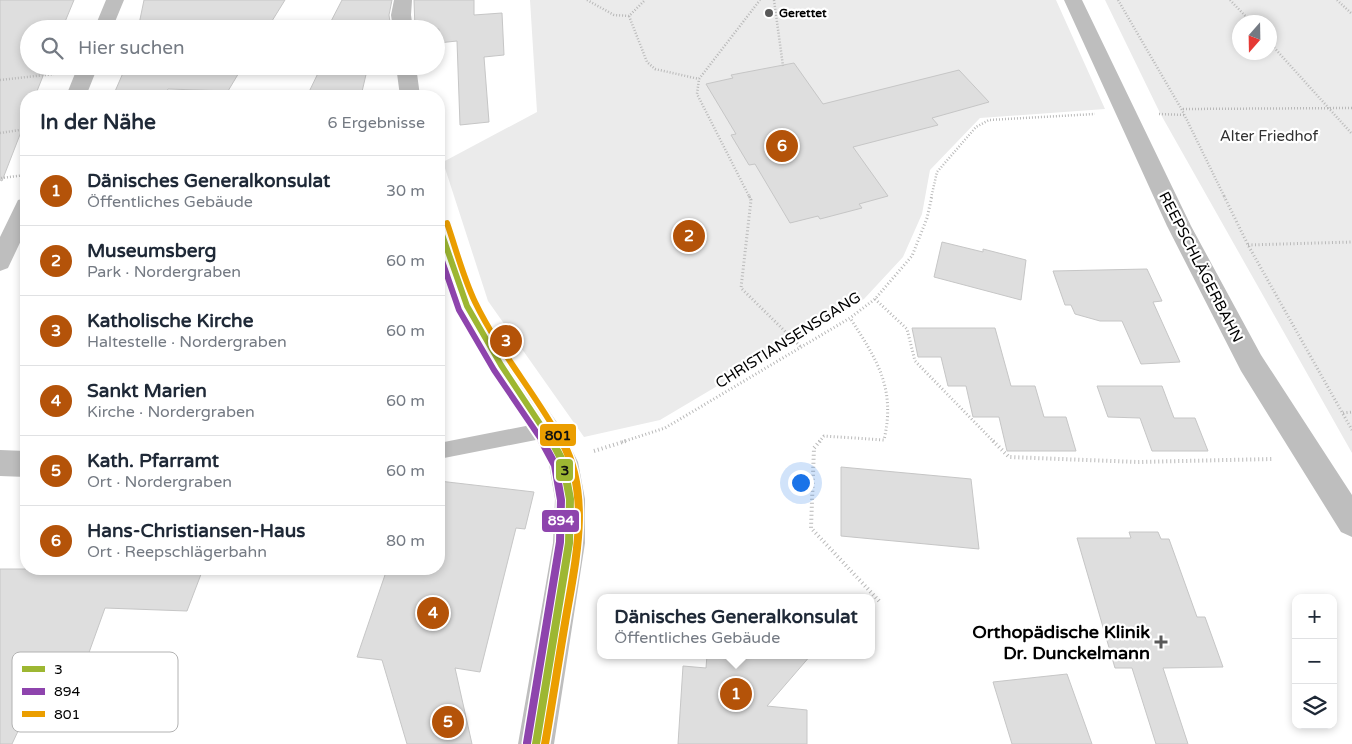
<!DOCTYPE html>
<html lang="de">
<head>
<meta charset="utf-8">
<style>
  :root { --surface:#fff; --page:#f6f6f7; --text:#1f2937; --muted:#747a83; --line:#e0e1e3; --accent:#b45309 }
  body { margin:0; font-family:"Varela Round",sans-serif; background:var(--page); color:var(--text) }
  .controls { position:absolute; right:15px; bottom:15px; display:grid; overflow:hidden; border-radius:10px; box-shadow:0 2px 8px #0003 }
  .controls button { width:45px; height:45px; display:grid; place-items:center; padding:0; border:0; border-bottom:1px solid var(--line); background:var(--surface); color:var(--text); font:25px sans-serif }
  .compass { position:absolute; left:1232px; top:15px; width:45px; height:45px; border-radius:50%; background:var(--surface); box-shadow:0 2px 8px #0003; rotate:200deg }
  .you { position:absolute; left:800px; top:482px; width:18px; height:18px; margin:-12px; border:4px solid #fff; border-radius:50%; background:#1a73e8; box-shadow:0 0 0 8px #1a73e833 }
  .badge { display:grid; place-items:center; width:32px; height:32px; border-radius:50%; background:var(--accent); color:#fff; font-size:16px; font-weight:700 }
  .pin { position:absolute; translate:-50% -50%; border:2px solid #fff; box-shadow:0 1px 5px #0006 }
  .popup { position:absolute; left:597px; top:594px; width:278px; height:65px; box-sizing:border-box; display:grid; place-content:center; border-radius:10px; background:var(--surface); filter:drop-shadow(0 1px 4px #0005); font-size:16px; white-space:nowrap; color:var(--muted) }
  .popup b { font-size:19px; color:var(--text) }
  .popup::after { content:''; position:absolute; left:50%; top:100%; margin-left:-10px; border:10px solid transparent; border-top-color:var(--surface) }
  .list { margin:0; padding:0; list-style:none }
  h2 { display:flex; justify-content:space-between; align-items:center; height:65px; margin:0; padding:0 20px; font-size:21px }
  h2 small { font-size:16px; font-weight:400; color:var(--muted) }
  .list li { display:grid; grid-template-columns:32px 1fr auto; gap:15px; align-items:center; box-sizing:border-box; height:70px; padding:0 20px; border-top:1px solid var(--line) }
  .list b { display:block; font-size:19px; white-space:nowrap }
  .list p { margin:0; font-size:16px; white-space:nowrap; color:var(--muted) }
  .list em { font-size:16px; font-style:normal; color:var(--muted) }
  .icon { flex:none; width:28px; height:28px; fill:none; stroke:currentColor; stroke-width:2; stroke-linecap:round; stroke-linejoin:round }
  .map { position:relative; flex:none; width:1352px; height:744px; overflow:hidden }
  .search { position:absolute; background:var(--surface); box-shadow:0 2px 8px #0003; left:20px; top:20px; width:425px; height:55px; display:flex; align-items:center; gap:12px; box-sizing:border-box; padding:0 18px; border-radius:28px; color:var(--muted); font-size:19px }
  .panel { position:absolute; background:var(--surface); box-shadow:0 2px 8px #0003; left:20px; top:90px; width:425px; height:485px; border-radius:20px }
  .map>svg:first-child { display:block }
</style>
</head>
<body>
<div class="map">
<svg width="1352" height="744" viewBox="0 0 1352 744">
  <rect width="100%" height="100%" fill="#fff"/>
  <!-- green -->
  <path fill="#ebebeb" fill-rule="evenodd" d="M530,0H1056L1105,109L980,118L930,170L922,214L903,257L864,299L660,420L584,437L488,301L443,162L537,112Z
    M1105,0H1352V453L1160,113ZM1240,22H1270V52H1240Z"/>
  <!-- building -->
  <path fill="#dedede" stroke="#c6c6c6" d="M0,0H74L62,29H29V66H47L35,96H26V119L2,181L0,180Z
    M144,0H285L267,29H138Z
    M342,0H392L389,15L391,29H327Z
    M414,0H474V15L502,13L504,55L484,57L489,122L460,125L457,41L438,43L439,29H415Z
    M794,63L823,104L959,70L989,102L932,118L938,125L853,147L888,196L859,204L862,208L820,219L818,216L790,223L755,164L749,165L731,135L736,134L706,84L733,78L731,75Z
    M126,66H243L228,91L168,89L164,96H113Z
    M368,66L361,96H307L321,67L308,66Z
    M942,242L983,252V249L1026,260L1021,300L934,277Z
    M1147,269L1162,301L1153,302L1180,362L1141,364L1122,321H1100L1075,314L1071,305H1065L1053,271Z
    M912,328H995L1011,386H1035L1044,417H1066L1076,451H1007L999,417H973L966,386H948L941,357H918Z
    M1097,386H1162L1174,418H1195L1208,451H1152L1140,418L1108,417Z
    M841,467L971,479L979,549L841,536Z
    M439,481L534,492L525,529L516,528L480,672L455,668L472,744H407L382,660L357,657L387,569H439Z
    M1129,532H1158L1161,539H1169L1197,617H1205L1223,667L1163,668L1188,744H1156L1132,668H1115L1077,538H1131Z
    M0,569H203L187,611L105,608L73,697H34L12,744H0Z
    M707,655H811L767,706L807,710V744H678L683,666L706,668Z
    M1067,674L1092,744H1012L993,682Z"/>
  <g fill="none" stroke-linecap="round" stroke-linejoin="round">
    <!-- path-far2 -->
    <path stroke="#b9b9b9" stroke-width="2.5" stroke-dasharray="1 2" stroke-linecap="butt" d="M587,0L614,15L629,16L645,0
      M774,0L783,66
      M1118,0L1182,110L1225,198
      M1230,0L1251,22
      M1337,0L1352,14
      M629,16L647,62L655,69L699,79
      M1270,43L1352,134
      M0,80L54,74
      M1183,109L1352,108
      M1159,114L1185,115
      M0,133L26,129
      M1,178L26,175
      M750,198L697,94L699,79L760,0
      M931,198L937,172L976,127L989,120L1095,114"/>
    <!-- path-far1 -->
    <path stroke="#b9b9b9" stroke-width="3" stroke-dasharray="1 2.5" stroke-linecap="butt" d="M749,196L751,200L741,288L802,348
      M1224,196L1248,245L1352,430
      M1248,245L1352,242
      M875,299L907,329L915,361L994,442
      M1343,413L1352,412
      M622,442L665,428L850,318L875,299L912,256L927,218L932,196
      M819,442L824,436L884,440C896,388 877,360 850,318"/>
    <!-- path -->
    <path stroke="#b9b9b9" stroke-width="4" stroke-dasharray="1 3" stroke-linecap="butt" d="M820,441L814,448L811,528L881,603
      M993,441L1009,457L1138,462L1272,459
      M594,451L626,441"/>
    <!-- service -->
    <path fill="#bebebe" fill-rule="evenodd" d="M546,422L552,424L555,430L552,436L546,438L439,459V443Z"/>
    <!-- pedestrian -->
    <path fill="#bebebe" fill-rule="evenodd" d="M106,0H124L112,29H94Z
      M78,66H98L86,96H66Z
      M26,198V230L8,268L0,271V237L18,200Z
      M0,450L26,451V477L0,476Z"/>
    <!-- minor -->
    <path fill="#bebebe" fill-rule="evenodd" d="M394,0H412L411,15L413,29H393L391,15Z
      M1064,0H1082L1191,226L1261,355L1352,495V537L1341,532L1241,371L1167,226Z
      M396,66H416L420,96H400Z
      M439,217L448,220L451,226L479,304L511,357L556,421L573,452L578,462L585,499V543L554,744H518L553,543L555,499L549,464L536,439L491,373L454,306L439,261Z"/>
    <defs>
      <path id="bus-1-far1" d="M439,226L467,306L501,365L552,442"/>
      <path id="bus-1" d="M536,744L569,543L570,499L563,462L552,441"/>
      <path id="bus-2-far1" d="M439,252L459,310L494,370L543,442"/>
      <path id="bus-2" d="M527,743L560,542L561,500L555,465L542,441"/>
      <path id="bus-3-far1" d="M447,223C456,249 463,277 475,302C499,352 536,394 562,442"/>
      <path id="bus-3" d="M545,744C552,704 558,664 565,623C575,563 592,497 562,441"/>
    </defs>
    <!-- bus-1-far1 casing -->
    <use href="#bus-1-far1" stroke="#fff" stroke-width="10"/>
    <!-- bus-1 casing -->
    <use href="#bus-1" stroke="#fff" stroke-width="11"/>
    <!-- bus-2-far1 casing -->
    <use href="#bus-2-far1" stroke="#fff" stroke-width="10"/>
    <!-- bus-2 casing -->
    <use href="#bus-2" stroke="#fff" stroke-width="11"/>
    <!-- bus-3-far1 casing -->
    <use href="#bus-3-far1" stroke="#fff" stroke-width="10"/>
    <!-- bus-3 casing -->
    <use href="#bus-3" stroke="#fff" stroke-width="11"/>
    <!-- bus-1-far1 -->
    <use href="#bus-1-far1" stroke="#9db732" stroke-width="6"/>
    <!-- bus-1 -->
    <use href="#bus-1" stroke="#9db732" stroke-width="8"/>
    <!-- bus-2-far1 -->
    <use href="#bus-2-far1" stroke="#8e44ad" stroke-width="6"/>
    <!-- bus-2 -->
    <use href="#bus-2" stroke="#8e44ad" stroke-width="8"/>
    <!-- bus-3-far1 -->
    <use href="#bus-3-far1" stroke="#eb9e00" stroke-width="6"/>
    <!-- bus-3 -->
    <use href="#bus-3" stroke="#eb9e00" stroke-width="8"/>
  </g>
  <!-- markers -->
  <g fill="#595959" stroke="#fff" stroke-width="2">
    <circle cx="769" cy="13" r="5"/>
    <path d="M1158.5 634.5h5v5h5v5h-5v5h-5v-5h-5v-5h5z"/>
  </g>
  <g text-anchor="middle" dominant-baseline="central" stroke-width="4.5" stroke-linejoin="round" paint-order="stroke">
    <!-- far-poi labels -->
    <g font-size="12" font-weight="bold" fill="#000" stroke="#fff" text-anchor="start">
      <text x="779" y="13">Gerettet</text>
    </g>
    <!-- park labels -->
    <g font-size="15" fill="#313131" stroke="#fff">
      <text x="1269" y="136">Alter Friedhof</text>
    </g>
    <!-- street labels -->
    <g font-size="15" fill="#000" stroke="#fff">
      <text transform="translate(1201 267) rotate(63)">REEPSCHLÄGERBAHN</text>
      <text transform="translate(788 340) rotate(-32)">CHRISTIANSENSGANG</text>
    </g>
    <!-- near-poi labels -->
    <g font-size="18" font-weight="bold" fill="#000" stroke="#fff" text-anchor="end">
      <text x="1150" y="632">Orthopädische Klinik<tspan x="1150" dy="21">Dr. Dunckelmann</tspan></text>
    </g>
  </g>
  <!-- legend -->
  <rect x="12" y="652" width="166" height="80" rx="8" fill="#fff" stroke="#b2b2b2" stroke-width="1"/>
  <rect x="22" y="666" width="23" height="6" fill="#9db732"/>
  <rect x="22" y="688" width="23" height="7" fill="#8e44ad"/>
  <rect x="22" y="711" width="23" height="6" fill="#eb9e00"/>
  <g font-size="14" fill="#000">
    <text x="54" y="674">3</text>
    <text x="54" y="696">894</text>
    <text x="54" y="719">801</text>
  </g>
  <g stroke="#fff" stroke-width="2">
    <rect x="539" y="423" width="38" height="24" rx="5" fill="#eb9e00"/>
    <rect x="555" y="458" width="19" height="24" rx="5" fill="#9db732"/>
    <rect x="541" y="509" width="39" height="24" rx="5" fill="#8e44ad"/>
  </g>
  <g font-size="14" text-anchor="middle" font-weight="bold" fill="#fff">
    <text x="561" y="525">894</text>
  </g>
  <g font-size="14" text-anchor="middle" font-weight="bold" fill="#111">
    <text x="558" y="440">801</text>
    <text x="565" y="475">3</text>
  </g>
</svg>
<div class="controls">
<button>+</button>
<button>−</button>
<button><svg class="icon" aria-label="layers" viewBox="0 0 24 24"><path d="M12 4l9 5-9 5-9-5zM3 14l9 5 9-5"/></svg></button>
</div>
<svg class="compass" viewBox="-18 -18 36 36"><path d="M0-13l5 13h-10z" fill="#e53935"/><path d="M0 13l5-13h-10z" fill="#747a83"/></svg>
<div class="you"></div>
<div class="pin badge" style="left:736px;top:694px">1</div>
<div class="popup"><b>Dänisches Generalkonsulat</b>Öffentliches Gebäude</div>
<div class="pin badge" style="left:689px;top:236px">2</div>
<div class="pin badge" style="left:506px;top:341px">3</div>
<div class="pin badge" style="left:433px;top:613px">4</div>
<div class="pin badge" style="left:448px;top:722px">5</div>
<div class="pin badge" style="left:782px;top:146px">6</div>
<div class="search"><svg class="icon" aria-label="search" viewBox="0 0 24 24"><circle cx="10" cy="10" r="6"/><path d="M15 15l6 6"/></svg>Hier suchen</div>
<section class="panel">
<h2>In der Nähe<small>6 Ergebnisse</small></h2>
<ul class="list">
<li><span class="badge">1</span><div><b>Dänisches Generalkonsulat</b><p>Öffentliches Gebäude</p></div><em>30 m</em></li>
<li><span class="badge">2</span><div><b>Museumsberg</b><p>Park · Nordergraben</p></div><em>60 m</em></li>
<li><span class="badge">3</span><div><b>Katholische Kirche</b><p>Haltestelle · Nordergraben</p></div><em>60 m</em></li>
<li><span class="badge">4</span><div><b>Sankt Marien</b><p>Kirche · Nordergraben</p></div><em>60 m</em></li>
<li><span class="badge">5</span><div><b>Kath. Pfarramt</b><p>Ort · Nordergraben</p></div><em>60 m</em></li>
<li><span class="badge">6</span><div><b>Hans-Christiansen-Haus</b><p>Ort · Reepschlägerbahn</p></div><em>80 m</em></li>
</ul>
</section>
</div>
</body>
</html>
